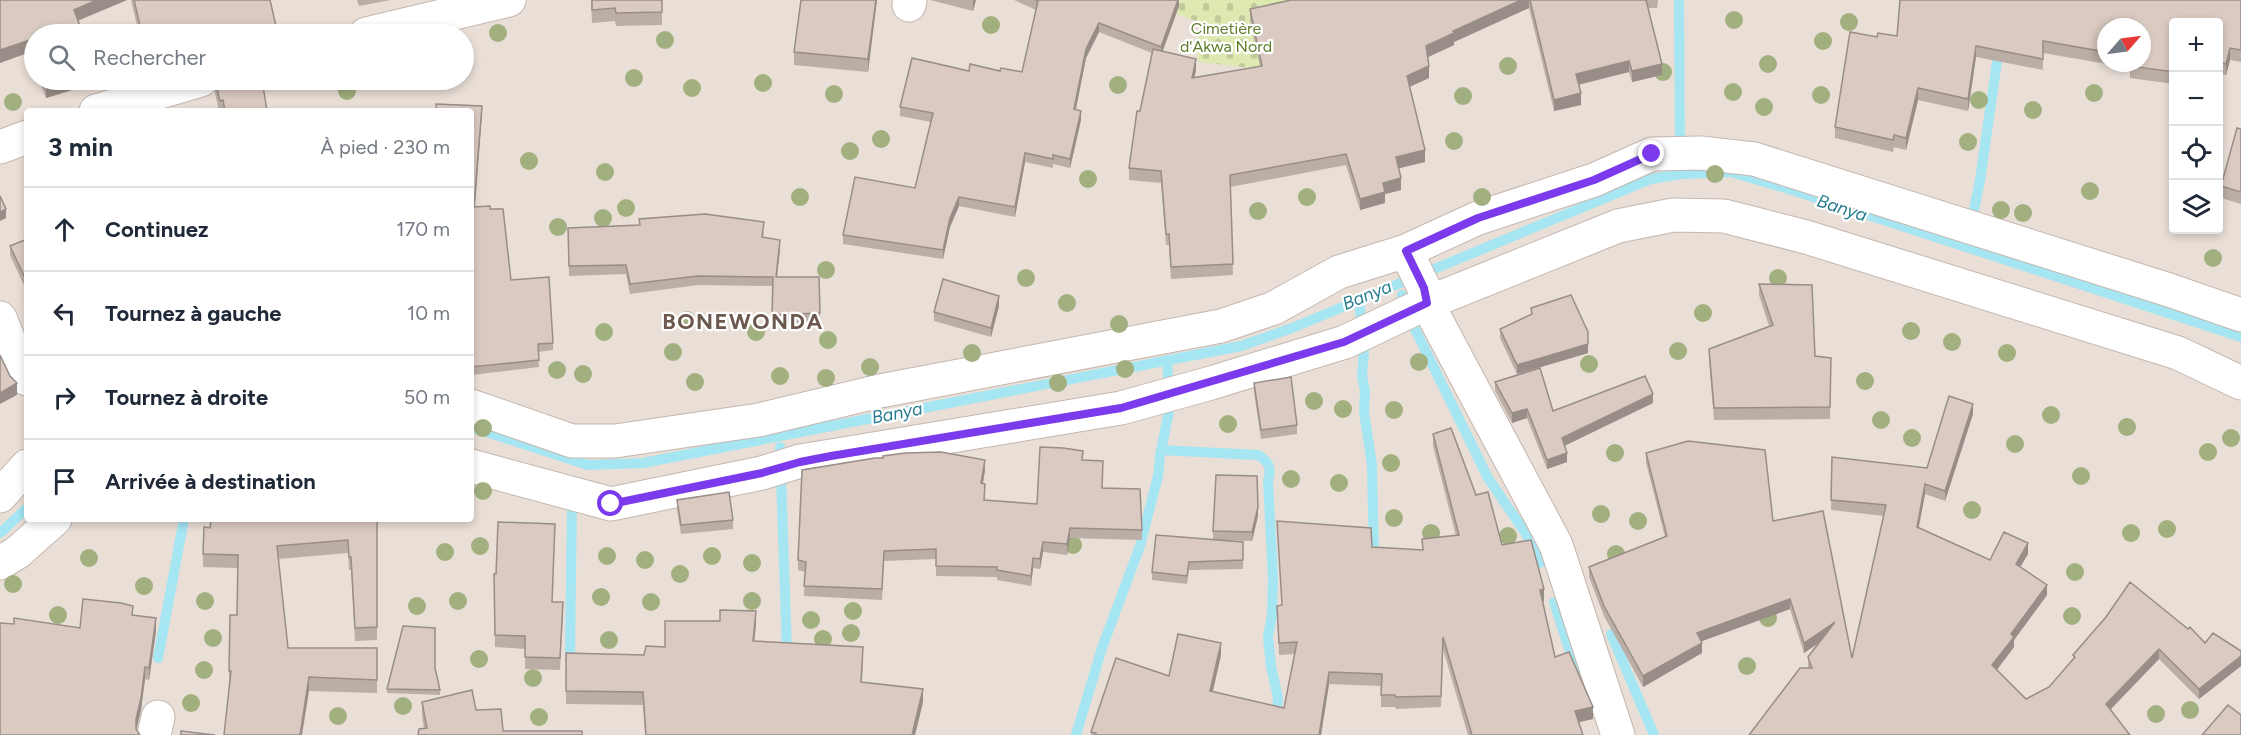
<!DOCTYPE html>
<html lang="fr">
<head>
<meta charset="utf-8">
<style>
  :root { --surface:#fff; --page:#f2f2f3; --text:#1f2937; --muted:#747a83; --line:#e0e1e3 }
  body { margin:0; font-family:Figtree,sans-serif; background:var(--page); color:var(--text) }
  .controls { position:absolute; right:18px; top:18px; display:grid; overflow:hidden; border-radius:6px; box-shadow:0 3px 9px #0003 }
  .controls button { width:54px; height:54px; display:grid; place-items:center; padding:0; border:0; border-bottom:2px solid var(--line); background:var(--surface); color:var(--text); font:30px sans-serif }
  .compass { position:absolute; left:2097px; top:18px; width:54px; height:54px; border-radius:50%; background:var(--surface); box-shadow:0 3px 9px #0003; rotate:62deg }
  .stop { position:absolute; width:18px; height:18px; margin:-14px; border:4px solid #7c3aed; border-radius:50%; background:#fff }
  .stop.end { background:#7c3aed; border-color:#fff; box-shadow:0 2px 6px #0008 }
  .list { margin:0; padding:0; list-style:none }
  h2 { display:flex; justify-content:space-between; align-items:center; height:78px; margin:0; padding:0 24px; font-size:26px }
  h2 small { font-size:20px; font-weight:400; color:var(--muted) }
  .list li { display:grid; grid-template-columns:39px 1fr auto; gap:18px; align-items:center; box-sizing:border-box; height:84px; padding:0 24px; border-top:2px solid var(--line) }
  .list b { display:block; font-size:22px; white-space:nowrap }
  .list em { font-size:20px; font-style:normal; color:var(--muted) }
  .icon { flex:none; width:33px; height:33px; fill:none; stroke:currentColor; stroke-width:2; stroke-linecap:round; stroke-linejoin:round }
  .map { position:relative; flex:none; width:2241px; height:735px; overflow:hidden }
  .search { position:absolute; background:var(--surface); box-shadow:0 3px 9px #0003; left:24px; top:24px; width:450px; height:66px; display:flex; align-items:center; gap:15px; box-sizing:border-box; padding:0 21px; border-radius:33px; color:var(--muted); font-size:22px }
  .panel { position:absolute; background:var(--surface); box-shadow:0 3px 9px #0003; left:24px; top:108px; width:450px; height:414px; border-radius:6px }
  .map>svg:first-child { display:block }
</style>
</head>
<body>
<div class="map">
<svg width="2241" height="735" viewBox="0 0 2241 735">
  <defs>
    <pattern id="cemetery-stones" width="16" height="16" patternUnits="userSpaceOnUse" patternTransform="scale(1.5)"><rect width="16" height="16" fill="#dee9b2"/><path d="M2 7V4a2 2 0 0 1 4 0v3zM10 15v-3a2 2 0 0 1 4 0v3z" fill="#c0c99a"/></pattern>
  </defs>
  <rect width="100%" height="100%" fill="#f5eee9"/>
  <!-- residential -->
  <path fill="#e9dfd7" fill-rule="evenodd" d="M0,0H2241V735H0ZM2174,22H2218V230H2174ZM2106,27H2142V63H2106ZM34,34H464V80H34ZM27,111H471V519H27Z"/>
  <!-- cemetery -->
  <path fill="url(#cemetery-stones)" d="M1161,0H1328L1261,69L1198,62L1199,22L1176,14L1178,6Z"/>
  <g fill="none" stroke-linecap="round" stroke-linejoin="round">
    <!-- stream -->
    <path stroke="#a5e6f2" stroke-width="10" d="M1679,0L1680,150
      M1971,225L1980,180L1999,48
      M1402,295L1409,317L1488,478L1535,547L1540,563
      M1359,300L1364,350L1362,376L1365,391L1364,412L1372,465L1374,561
      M471,427L588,465L643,463L1241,346L1292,328L1651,179L1682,174L1731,172L1792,190L2241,337
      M780,447L787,652V650
      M1161,450L1258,455C1269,462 1272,468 1268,481L1273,578L1272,615L1268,637L1271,666L1278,698L1277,709L1262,735
      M0,533L27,508
      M1554,602L1572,658
      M1611,634L1654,735
      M570,657L572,499
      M158,658L184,519
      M1574,661L1587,683
      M1076,735L1102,648L1140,546L1158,476L1160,456L1170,406L1167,360"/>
    <defs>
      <path id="minor" d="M909,5L910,0
        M366,34L509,0
        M96,111L201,80
        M0,147L27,137
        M1406,251L1424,288L1427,303L1556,545L1618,735
        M0,318L17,360L27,379
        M471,406L572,441H615L759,420L880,391L1221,326L1274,308L1339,272L1406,251L1478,218L1594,180L1652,154L1701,153L1754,159L2169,290L2241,315
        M471,466L611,504L762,473L800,461L831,456L1121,408L1211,383L1345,342L1427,303L1618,226L1673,215L1724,216L1806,237L2178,353L2241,383
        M0,496L27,466
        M0,563L18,552L55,519
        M154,735L158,717"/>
    </defs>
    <!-- minor casing -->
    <use href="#minor" stroke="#c4b7af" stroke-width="35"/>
    <!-- minor -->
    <use href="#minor" stroke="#fff" stroke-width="33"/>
  </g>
  <!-- trees -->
  <g fill="#a2af7f">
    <circle cx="1734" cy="20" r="9"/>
    <circle cx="1849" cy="22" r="9"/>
    <circle cx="991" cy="25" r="9"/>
    <circle cx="498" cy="33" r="9"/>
    <circle cx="665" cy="40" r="9"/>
    <circle cx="1823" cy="41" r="9"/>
    <circle cx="1768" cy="64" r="9"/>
    <circle cx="1508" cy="66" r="9"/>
    <circle cx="1663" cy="72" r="9"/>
    <circle cx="634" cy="78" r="9"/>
    <circle cx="763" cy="83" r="9"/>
    <circle cx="1118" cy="85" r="9"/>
    <circle cx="692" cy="88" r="9"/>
    <circle cx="347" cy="91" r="9"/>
    <circle cx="1733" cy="92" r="9"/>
    <circle cx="2094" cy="93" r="9"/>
    <circle cx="834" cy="94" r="9"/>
    <circle cx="1821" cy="95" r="9"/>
    <circle cx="1463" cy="96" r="9"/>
    <circle cx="1979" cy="100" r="9"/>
    <circle cx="13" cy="102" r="9"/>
    <circle cx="1764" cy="107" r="9"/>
    <circle cx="2033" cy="110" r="9"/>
    <circle cx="881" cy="139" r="9"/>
    <circle cx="1454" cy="141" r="9"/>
    <circle cx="1968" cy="142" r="9"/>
    <circle cx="850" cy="151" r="9"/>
    <circle cx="529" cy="161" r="9"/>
    <circle cx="605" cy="172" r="9"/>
    <circle cx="1715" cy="174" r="9"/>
    <circle cx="1088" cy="179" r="9"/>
    <circle cx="2090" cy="191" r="9"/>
    <circle cx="800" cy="197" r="9"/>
    <circle cx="1307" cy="197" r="9"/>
    <circle cx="1482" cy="197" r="9"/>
    <circle cx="626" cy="208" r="9"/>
    <circle cx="2001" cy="210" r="9"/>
    <circle cx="1258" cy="211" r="9"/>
    <circle cx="2023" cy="213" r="9"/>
    <circle cx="603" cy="218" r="9"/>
    <circle cx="558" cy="227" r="9"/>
    <circle cx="2213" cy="258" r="9"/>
    <circle cx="826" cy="270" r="9"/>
    <circle cx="1026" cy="278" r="9"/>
    <circle cx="1778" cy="278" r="9"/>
    <circle cx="1067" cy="303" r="9"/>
    <circle cx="1703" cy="313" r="9"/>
    <circle cx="687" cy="320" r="9"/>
    <circle cx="1119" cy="324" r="9"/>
    <circle cx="1911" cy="331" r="9"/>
    <circle cx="604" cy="332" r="9"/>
    <circle cx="756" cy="332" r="9"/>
    <circle cx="828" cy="340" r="9"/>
    <circle cx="1952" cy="342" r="9"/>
    <circle cx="1678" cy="351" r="9"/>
    <circle cx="673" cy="352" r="9"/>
    <circle cx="972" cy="353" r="9"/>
    <circle cx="2007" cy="353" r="9"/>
    <circle cx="1419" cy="362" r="9"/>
    <circle cx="1589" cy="364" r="9"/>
    <circle cx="870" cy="367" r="9"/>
    <circle cx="1125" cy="369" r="9"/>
    <circle cx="557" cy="370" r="9"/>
    <circle cx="583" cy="374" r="9"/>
    <circle cx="780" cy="376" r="9"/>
    <circle cx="826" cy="378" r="9"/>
    <circle cx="1865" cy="381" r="9"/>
    <circle cx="695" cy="382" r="9"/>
    <circle cx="1058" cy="383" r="9"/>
    <circle cx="1314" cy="401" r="9"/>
    <circle cx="1343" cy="409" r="9"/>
    <circle cx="1394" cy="410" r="9"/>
    <circle cx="2051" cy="415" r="9"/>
    <circle cx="1881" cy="420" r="9"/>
    <circle cx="1228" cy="424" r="9"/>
    <circle cx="2127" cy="427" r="9"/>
    <circle cx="483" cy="428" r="9"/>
    <circle cx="1912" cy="438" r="9"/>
    <circle cx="2231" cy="438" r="9"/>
    <circle cx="2015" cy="444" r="9"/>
    <circle cx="2208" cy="452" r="9"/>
    <circle cx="1615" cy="453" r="9"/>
    <circle cx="1391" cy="463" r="9"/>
    <circle cx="2081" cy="476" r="9"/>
    <circle cx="1291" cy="479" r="9"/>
    <circle cx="1339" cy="483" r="9"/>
    <circle cx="483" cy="491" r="9"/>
    <circle cx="1972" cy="510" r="9"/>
    <circle cx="1601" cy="514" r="9"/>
    <circle cx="1394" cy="518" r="9"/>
    <circle cx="1638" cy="521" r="9"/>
    <circle cx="2167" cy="529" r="9"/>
    <circle cx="1431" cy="533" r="9"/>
    <circle cx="2131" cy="533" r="9"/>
    <circle cx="1508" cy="536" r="9"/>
    <circle cx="1073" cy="545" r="9"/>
    <circle cx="480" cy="546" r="9"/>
    <circle cx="445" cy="552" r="9"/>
    <circle cx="1616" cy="554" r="9"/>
    <circle cx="607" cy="556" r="9"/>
    <circle cx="712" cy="556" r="9"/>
    <circle cx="89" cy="558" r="9"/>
    <circle cx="645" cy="560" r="9"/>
    <circle cx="752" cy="563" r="9"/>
    <circle cx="2075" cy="572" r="9"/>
    <circle cx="680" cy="574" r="9"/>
    <circle cx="13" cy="584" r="9"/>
    <circle cx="144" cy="586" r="9"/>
    <circle cx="601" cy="597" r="9"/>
    <circle cx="205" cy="601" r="9"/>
    <circle cx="458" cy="601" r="9"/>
    <circle cx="752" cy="601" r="9"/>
    <circle cx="651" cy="602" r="9"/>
    <circle cx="417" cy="606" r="9"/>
    <circle cx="853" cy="611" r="9"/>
    <circle cx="58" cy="615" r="9"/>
    <circle cx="2072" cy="616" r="9"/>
    <circle cx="1768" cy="618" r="9"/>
    <circle cx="811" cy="620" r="9"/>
    <circle cx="851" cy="633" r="9"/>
    <circle cx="213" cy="638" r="9"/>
    <circle cx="823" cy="639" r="9"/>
    <circle cx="609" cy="640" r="9"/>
    <circle cx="479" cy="659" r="9"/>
    <circle cx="1747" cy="666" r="9"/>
    <circle cx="204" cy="670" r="9"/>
    <circle cx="533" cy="678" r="9"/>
    <circle cx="191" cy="703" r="9"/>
    <circle cx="403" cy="706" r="9"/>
    <circle cx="2190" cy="710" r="9"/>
    <circle cx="2156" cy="714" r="9"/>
    <circle cx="338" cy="716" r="9"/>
    <circle cx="539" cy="717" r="9"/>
  </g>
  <!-- wall -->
  <path fill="#bbaea6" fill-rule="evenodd" d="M0,0H127L78,21L34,34V65L30,52L0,63Z
    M131,0H270L276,34H139Z
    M357,0H391L359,6Z
    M591,0H662V25L616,26L615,21L592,23Z
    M877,0L868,72L794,65V52Z
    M930,0H976L973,11Z
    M1014,0H1179V6L1162,52L1196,70L1194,78L1260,66L1250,21V9L1291,0H1658L1657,8H1648L1662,75L1632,82L1629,72L1579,85L1581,105L1554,111L1529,8L1454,42V45L1428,57L1429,78L1409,87L1425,162L1399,168L1401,190L1385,194V203L1360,210L1346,165L1230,187L1233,275L1171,279L1169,245H1166L1161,183L1129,180V168L1152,53L1099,32L1086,58L1076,109L1081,120L1070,168L1053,164V168L1025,162L1015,217L959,206L950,227L943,259L843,244V235L915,188L931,122L900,116V107L969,71L1022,72L1036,10Z
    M2241,0V62L2230,60L2226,75L2218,74V22H2174V84L2130,78V68L2043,53V70L1976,57L1968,111L1918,100L1906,150L1894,147L1893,152L1835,138V127L1877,37L1897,36ZM2106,27L2142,63H2106Z
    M39,80H95V83L46,98Z
    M215,80L267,111H219L215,93Z
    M471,111L482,113L474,207L511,280L553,343V350L538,352L539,367L471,375Z
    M2241,129V204L2221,198V186Z
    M568,228L764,232L763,237L780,249L777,277H819L820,322L772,324L773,286L698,285L630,294L626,274L569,276Z
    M27,239V292L10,255V246Z
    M1759,284L1815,356L1831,358L1830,419L1714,420L1709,361V349L1769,326L1759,295Z
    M999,306L991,337L934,321V312Z
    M1531,308L1588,353L1517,374L1500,338V329L1531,315Z
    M1495,382L1553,411L1653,403L1564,446L1567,462L1547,469L1527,418L1512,423L1495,391Z
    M1254,383L1297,425V434L1261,439L1254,392Z
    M1973,414L1945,501L1925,494L1918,527L1990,560L2028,554L2020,567L2047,595L2014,640V647L1997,670L2026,699L2049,687L2073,659V655L2205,643L2241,651V666L2199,699L2159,659L2111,709L2130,735L1808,668V657L1818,643L1804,653L1790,609L1701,641L1702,653L1643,687L1604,616L1589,577V567L1665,537L1646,463V453L1773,521L1852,658L1884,516L1831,510L1832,457L1927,468Z
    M1433,434L1476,495L1502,545L1544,601L1543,602L1555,657L1593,719L1579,722L1583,735H1468L1443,649L1441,707L1396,709L1395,707H1381V686L1329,684L1321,735H1091V732L1169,676L1221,655L1213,691L1284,708L1295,654L1279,655L1277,606L1282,605L1277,521L1372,547L1422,550L1456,536L1433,446Z
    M1083,460L1102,488L1142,530V540L1070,538L1067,555L1043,552L1040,569L1033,568L1031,586L997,580V577L936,576V559L884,561L882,600L804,596L805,572L798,570V560L985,470L983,484L985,494V500L1037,504Z
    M677,500L733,520V529L681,534L677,510Z
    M1258,516L1252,541L1215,540L1243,542V569L1189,570L1187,584L1152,580V572L1213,540V531Z
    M377,519V640L355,641L351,570H349L348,553L278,559L288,648H377V693L309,691L229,684V671L237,615V568L203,567V554L210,528Z
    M494,574H496L553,602L563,614L560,670L525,669V649L495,647Z
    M133,615L156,631L149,680L145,679L141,710L136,729L80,628Z
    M756,624L754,641L863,660L862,682L923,702L915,735H645L643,705L566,704V653L644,655L665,647Z
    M435,668L440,690V695L387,693V689Z
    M422,702L476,710L503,731L424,728L422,716Z"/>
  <!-- shaded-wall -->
  <path fill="#998d87" d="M97,0H127L74,22V10Z
    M876,0H877L868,72V59Z
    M973,0H976L973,11Z
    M1178,0H1179V6L1161,56V47Z
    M1521,0H1529V8L1454,42V45L1426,58V46L1453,31Z
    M1099,23V32L1086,58L1074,118V109L1086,49Z
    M276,26V34H258L261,30Z
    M30,40V52L0,63V50Z
    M1976,46V57L1968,111V99Z
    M2230,48V60L2226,75V64Z
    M1196,59V70L1192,90V78Z
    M1629,61V72L1576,85V74Z
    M1662,64V75L1632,82V71Z
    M1429,66V78L1407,88V76Z
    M66,80H95V83L46,98V86Z
    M1918,88V100L1906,150V138Z
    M1581,93V105L1554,111V100Z
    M482,106V113L474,215V207Z
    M1081,111V120L1070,168V159Z
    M1425,150V162L1396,169V157Z
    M1025,153V162L1015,217V207Z
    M1401,178V190L1385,194V203L1360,210V199L1383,183Z
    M959,197V206L950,227L943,259V250L950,218Z
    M6,209V218L0,221V212Z
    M780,240V249L776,286V277Z
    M999,296V306L991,337V328Z
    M1588,344V353L1517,374V365Z
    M17,383V395L0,404V393Z
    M1653,394V403L1562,447V438Z
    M1973,404V414L1945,501V491Z
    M1527,409V418L1512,423V413Z
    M1567,453V462L1547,469V460Z
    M985,460V470L981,494V483Z
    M1925,484V494L1917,537V527Z
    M1258,507V516L1252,541V532Z
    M1070,528V538L1067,555V544Z
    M1043,542V552L1040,569V559Z
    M2028,543V554L2016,574V564Z
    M1033,558V568L1031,586V576Z
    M2047,585V595L2014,640V647L1992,676V665L2011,634Z
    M1544,589V601L1540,602V590Z
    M1790,599V609L1697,643V633Z
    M756,611V624L753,654V641Z
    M156,618V631L149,680V668Z
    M1835,622V632L1804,653V643Z
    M1221,643V655L1210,703V691Z
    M1702,643V653L1643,687V676Z
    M2159,649V659L2106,714V704Z
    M2241,656V666L2199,699V689Z
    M145,667V679L141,710L136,732V719Z
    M1329,672V684L1321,735H1319Z
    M309,677V691L302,735H300Z
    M923,689V702L915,735H912Z
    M1593,707V719L1575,723V711Z"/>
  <!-- building -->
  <path fill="#dacac1" stroke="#998d87" stroke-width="1.5" d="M0,0H97L74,10L83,34H34V52L30,40L0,50Z
    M134,0H270L276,26L261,30L262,33L258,34H142Z
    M592,0H662V12L616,13L615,8L592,10Z
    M801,0H876L868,59L794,52Z
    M1035,0H1178L1161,47L1099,23L1086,49L1074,109L1081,111L1070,159L1053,155V159L1025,153L1015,207L959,197L950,218L943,250L843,235L855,177L915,188L933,113L900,107L912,58L969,71L970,64L1000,71L1001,68L1022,72L1038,1Z
    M1291,0H1521L1453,31L1454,33L1426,46L1429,66L1407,76L1425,150L1396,157L1401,178L1383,183L1385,192L1360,199L1346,154L1230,175L1233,264L1171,267L1169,234H1166L1161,171L1129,168L1137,111H1140L1153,49L1196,59L1192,78L1262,66L1250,9Z
    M1530,0H1646L1662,64L1632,71L1629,61L1576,74L1581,93L1554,100Z
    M1900,0H2241V50L2230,48L2226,64L2218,62V22H2174V72L2130,66L2131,63H2142V27H2106V52L2043,41V59L1976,46L1968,99L1918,88L1906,138L1894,135L1893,140L1835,127L1850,32L1877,37L1878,33L1897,36Z
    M44,80H66L46,86Z
    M215,80H262L267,111H225L223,100L220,101Z
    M436,104L482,106L474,207L490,206V209H503L511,280L549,277L553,343L538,344L539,360L471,367V111H436Z
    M2237,128L2241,129V192L2221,186Z
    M0,196L6,209L0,212Z
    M705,214L764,222L762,237L780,240L776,277H819L820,313L772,315L773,277L698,276L630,284L626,265L569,266L568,228L640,225L639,219Z
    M27,239V282L10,246Z
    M943,279L999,296L991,328L934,312Z
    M1759,284L1812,285L1815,356L1831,358L1830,407L1714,408L1709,349L1773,325Z
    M1571,295L1588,332V344L1517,365L1500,329L1532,314L1531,308Z
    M0,355L10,376L17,383L0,393Z
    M1540,368L1553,411L1645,376L1653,394L1562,438L1567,453L1547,460L1527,409L1512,413L1495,382Z
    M1291,377L1297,425L1261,430L1254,383Z
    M1949,396L1973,404L1945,491L1925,484L1917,527L1990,560L2004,532L2028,543L2016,564L2047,585L2011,634L2014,637L1992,665L2026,699L2049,687L2075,657L2073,655L2106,617L2130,582L2188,629L2190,627L2205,643L2213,633L2241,651V656L2199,689L2159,649L2106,704L2130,735H1749L1800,668H1812L1808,657L1835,622L1804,643L1790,599L1697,633L1702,643L1643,676L1604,606L1589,567L1667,536L1646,453L1688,441L1765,450L1773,521L1823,511L1852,658L1886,505L1831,500L1832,457L1927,468Z
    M1451,428L1476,495L1488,492L1502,545L1531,540L1544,589L1540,590L1555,657L1569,652L1593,707L1575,711L1583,735H1472L1443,637L1441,696L1396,697L1395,695H1381L1382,674L1329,672L1319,735H1095L1096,733L1091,732L1116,658L1169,676L1178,634L1221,643L1210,691L1284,708L1297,642L1279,643L1277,606L1282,605L1277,521L1371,528L1372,547L1423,550L1422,539L1459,535L1433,434Z
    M1040,447L1063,448L1083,451L1082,460L1103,461L1102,488L1140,489L1142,530L1070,528L1067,544L1043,542L1040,559L1033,558L1031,576L997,570V567L936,566V549L884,551L882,589L804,586L806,562L798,560L802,470L875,458H883V456L905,453L941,452L985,460L981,483L985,484L984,500L1037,504Z
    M1216,475L1257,476L1258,507L1252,532L1213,531Z
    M729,492L733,520L681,525L677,500Z
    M211,519H377V627L355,628L351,557H349L348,540L277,546L288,648H377V680L309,677L300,735H224L231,671H229L230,615H237L238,555L203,554L204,527L210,528Z
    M498,522L555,524L552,602H563L560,658L525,657V636L495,635L494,574H496Z
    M1156,535L1243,542V560L1189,562L1187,576L1152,572Z
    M83,599L121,603L133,606L132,615L156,618L149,668L145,667L141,698L136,719V729L140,735H0V623L14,624V618L80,628Z
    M720,610L756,611L753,641L863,647L861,682L923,689L912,735H646L643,692L566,691V653L644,655L646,646L665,647V621H720Z
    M403,626L435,628V668L440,690L387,689Z
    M472,690L476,710L501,709L503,731H582V735H418L419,729L427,728L422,702Z
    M2228,705L2241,715V735H2202Z
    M181,731L215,735H181Z"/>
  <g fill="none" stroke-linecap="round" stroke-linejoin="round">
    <!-- route -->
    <path stroke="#7c3aed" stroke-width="8" d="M611,504L762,473L800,462L831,456L1121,408L1344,342L1427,303L1424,288L1406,251L1478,218L1594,180L1652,154"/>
  </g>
  <g text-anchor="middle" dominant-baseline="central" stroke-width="4.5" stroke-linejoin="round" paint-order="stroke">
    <!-- park labels -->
    <g font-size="16" fill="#5e7c29" stroke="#fff">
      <text x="1226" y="28">Cimetière<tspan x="1226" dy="18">d'Akwa Nord</tspan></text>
    </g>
    <!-- water labels -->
    <g font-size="18" font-style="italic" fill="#277c8e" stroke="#fff">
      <text transform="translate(1842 208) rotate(18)">Banya</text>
      <text transform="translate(1367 295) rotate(-22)">Banya</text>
      <text transform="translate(897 413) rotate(-11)">Banya</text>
    </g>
    <!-- district labels -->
    <g font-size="22" font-weight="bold" letter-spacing="1.5" fill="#6c584e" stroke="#fff">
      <text x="743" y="321">BONEWONDA</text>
    </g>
  </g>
</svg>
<div class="controls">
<button>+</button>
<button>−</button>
<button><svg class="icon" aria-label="locate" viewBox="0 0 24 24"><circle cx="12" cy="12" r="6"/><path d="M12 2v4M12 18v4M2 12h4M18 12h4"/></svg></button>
<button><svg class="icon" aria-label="layers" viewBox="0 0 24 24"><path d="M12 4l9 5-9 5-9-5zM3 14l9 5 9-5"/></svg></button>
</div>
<svg class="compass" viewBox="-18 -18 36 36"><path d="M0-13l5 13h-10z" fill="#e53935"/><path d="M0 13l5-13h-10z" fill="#747a83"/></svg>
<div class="stop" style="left:611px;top:504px"></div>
<div class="stop end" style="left:1652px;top:154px"></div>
<div class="search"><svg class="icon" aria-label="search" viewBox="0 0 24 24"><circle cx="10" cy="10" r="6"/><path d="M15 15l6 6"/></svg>Rechercher</div>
<section class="panel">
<h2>3 min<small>À pied · 230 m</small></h2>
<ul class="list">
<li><svg class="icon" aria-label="ahead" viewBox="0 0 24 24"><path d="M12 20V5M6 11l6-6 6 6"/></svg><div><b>Continuez</b></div><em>170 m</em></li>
<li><svg class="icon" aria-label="left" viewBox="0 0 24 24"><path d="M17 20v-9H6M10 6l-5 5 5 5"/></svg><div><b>Tournez à gauche</b></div><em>10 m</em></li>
<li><svg class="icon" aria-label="right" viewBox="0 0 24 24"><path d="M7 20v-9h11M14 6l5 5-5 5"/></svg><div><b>Tournez à droite</b></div><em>50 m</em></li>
<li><svg class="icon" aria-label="arrive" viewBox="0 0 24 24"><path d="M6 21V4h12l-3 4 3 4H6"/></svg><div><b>Arrivée à destination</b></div></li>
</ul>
</section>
</div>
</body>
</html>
